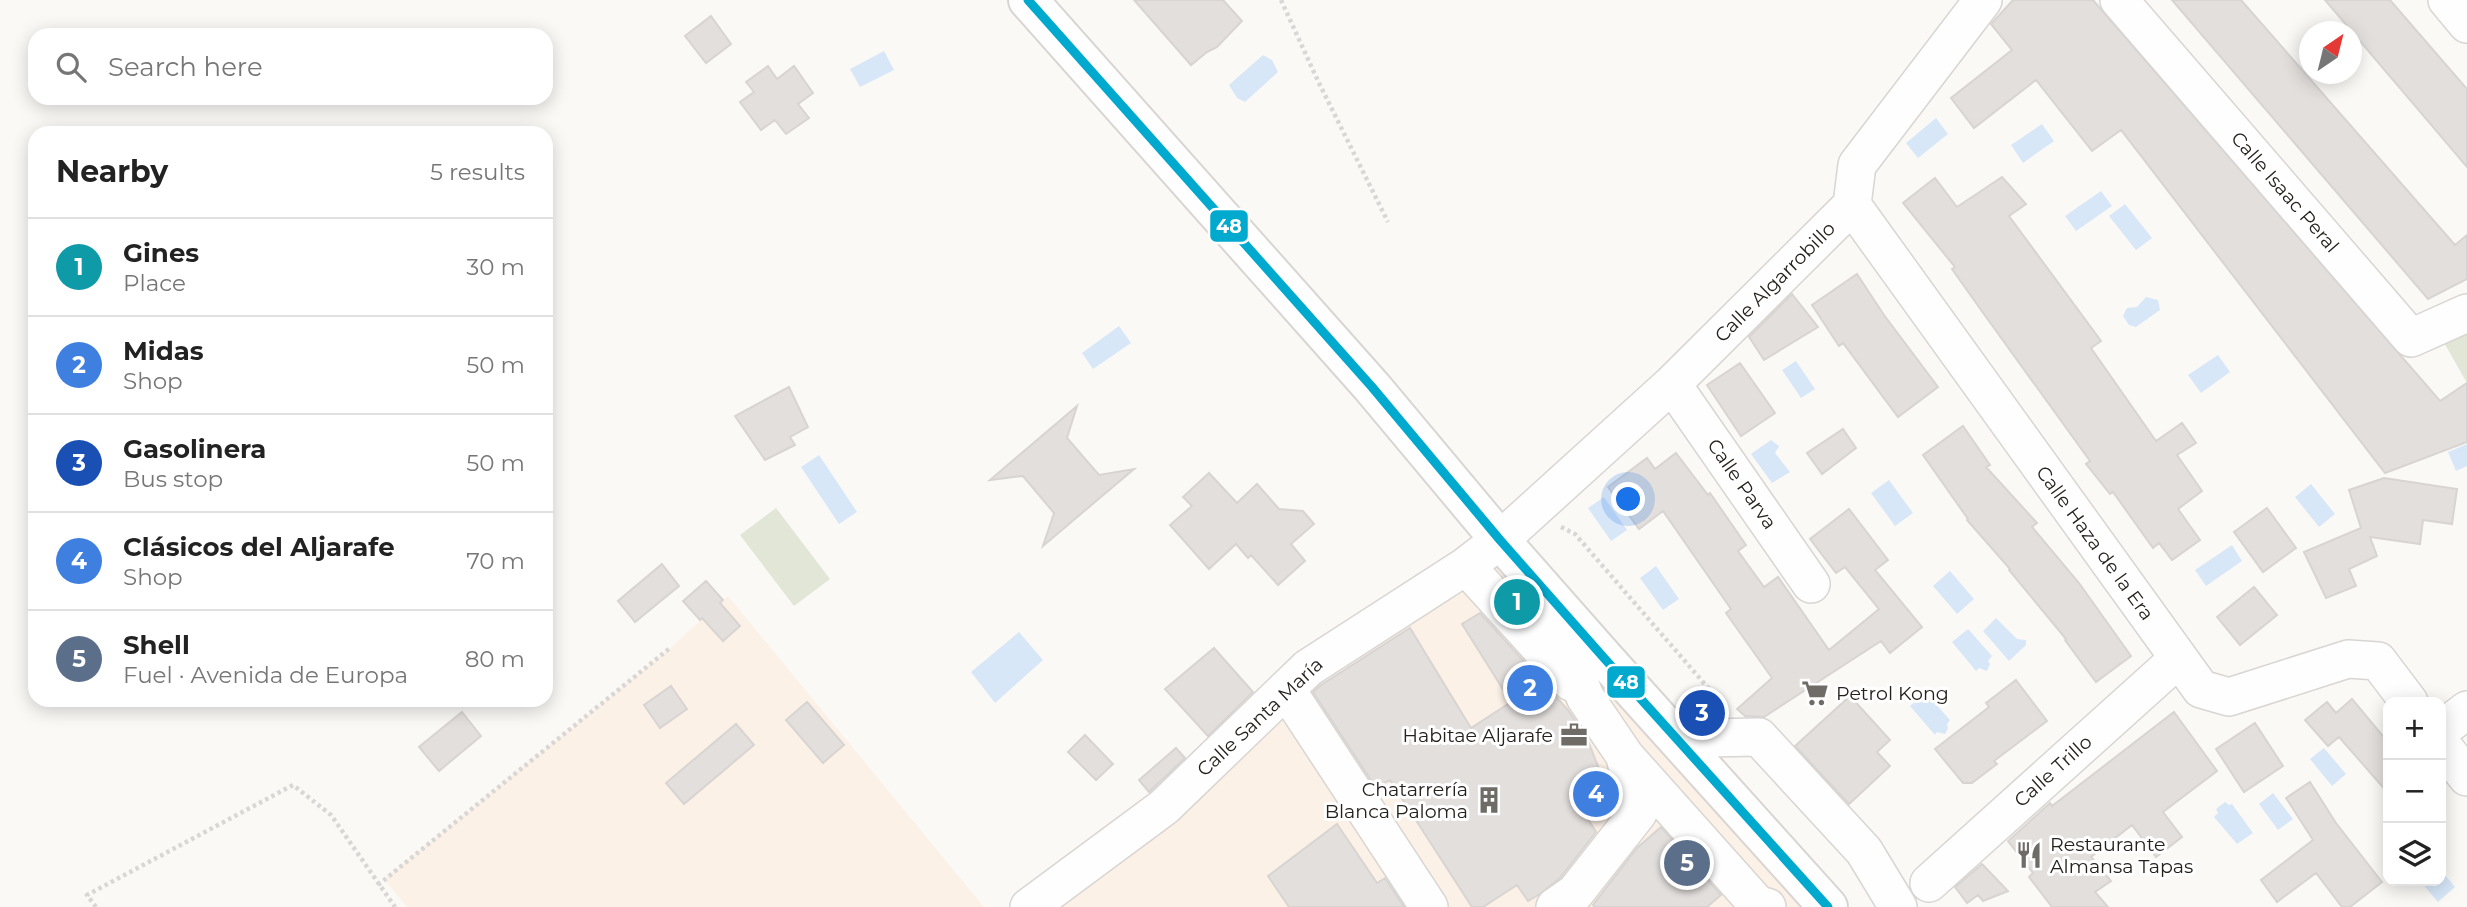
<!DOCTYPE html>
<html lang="en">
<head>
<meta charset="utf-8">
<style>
  :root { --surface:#fff; --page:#f2f2f2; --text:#222; --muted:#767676; --line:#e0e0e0; --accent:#0f766e }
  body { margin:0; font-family:Montserrat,sans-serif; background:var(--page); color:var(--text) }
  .controls { position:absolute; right:21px; bottom:21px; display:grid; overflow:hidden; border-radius:14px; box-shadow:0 4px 18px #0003 }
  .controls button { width:63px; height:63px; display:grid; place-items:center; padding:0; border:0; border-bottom:2px solid var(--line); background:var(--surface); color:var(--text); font:35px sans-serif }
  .compass { position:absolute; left:2299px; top:21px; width:63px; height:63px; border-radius:50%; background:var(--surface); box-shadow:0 4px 18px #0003; rotate:35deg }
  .you { position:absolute; left:1629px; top:500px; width:24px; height:24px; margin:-18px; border:5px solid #fff; border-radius:50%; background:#1a73e8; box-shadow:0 0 0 10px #1a73e833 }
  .badge { display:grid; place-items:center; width:46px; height:46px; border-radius:50%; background:var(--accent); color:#fff; font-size:23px; font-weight:700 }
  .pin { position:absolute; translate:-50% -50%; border:4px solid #fff; box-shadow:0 2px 7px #0006 }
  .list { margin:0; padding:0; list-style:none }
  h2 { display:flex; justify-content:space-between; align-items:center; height:91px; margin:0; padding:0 28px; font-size:30px }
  h2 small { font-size:23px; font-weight:400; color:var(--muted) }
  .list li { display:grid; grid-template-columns:46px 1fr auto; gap:21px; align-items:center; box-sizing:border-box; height:98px; padding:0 28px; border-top:2px solid var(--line) }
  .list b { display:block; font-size:26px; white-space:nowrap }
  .list p { margin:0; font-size:23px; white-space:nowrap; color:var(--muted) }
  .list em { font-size:23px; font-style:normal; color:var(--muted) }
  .icon { flex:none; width:38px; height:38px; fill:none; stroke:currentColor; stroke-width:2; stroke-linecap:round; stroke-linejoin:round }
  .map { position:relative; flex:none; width:2467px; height:907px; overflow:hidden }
  .search { position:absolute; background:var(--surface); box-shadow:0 4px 18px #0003; left:28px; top:28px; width:525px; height:77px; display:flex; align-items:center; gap:18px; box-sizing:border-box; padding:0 24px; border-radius:21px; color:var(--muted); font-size:26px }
  .panel { position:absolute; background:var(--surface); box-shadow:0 4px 18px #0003; left:28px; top:126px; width:525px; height:581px; border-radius:21px }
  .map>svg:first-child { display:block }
</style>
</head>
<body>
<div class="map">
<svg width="2467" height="907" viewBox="0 0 2467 907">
  <rect width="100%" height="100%" fill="#fbf9f6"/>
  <!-- built -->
  <path fill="#fcf1e7" d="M1518,537L1836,907H1023L1096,857L1469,576Z
    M728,596L984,907H407L384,879L670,648Z"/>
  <!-- green -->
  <path fill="#e1e6d7" d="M2467,313V383L2435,327Z
    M776,508L830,579L794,606L740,535Z"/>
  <!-- water -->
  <path fill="#d7e7f8" d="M884,51L894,70L860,87L850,69Z
    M1263,55L1272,60L1278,72L1245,102L1237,98L1229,85Z
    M1936,118L1948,134L1918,158L1906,143Z
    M2042,124L2054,141L2023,163L2011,145Z
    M2101,191L2112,206L2076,231L2065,216Z
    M2125,204L2152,238L2136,250L2109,216Z
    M2146,297L2158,300L2160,310L2136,327L2129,325L2123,316L2127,308L2137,307Z
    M1119,326L1131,343L1093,369L1082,353Z
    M2218,355L2230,372L2201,393L2188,375Z
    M1796,361L1815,389L1801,398L1782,370Z
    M1771,440L1779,446L1775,453L1790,472L1772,483L1751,454Z
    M2467,444V466L2456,471L2448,452Z
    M819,455L857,512L839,524L801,467Z
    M1889,480L1913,513L1895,526L1871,493Z
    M2311,484L2335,514L2319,527L2295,497Z
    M1604,497L1627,530L1611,541L1588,508Z
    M2232,545L2242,561L2206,586L2195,570Z
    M1656,566L1679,599L1663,610L1640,578Z
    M1950,571L1974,599L1957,614L1933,586Z
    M1996,618L2017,639L2026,640V645L2009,661L1983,631Z
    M1968,629L1992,656L1988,661L1990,664L1987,671L1979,668L1976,671L1952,642Z
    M1019,632L1043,660L995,703L971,672Z
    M1926,693L1950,720L1947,724L1948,728L1945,734L1937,732L1935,735L1910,706Z
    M2324,748L2346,774L2332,786L2310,759Z
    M2273,793L2293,819L2278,830L2259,804Z
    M2225,802L2229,805L2232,804L2253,833L2237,844L2214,817L2218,813L2216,809Z
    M2441,870L2455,887L2438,902L2420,881H2441Z"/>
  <!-- building -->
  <path fill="#e3dfdd" stroke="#d8d4d2" stroke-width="2" d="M1134,0H1223L1242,21L1217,47L1207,52L1191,65Z
    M2013,0H2093L2440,401L2467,383V442L2385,473L2121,130L2092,151L2036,80L1974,128L1951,98L2012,50L1991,24Z
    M2172,0H2241L2455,245L2467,235V279L2428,299Z
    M2325,0H2390L2467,89V167Z
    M711,16L731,44L706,63L685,36Z
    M768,66L777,79L794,66L813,93L798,104L809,118L786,134L775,120L761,130L740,102L754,92L746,82Z
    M2002,177L2026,204L2009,216L2101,341L2091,348L2156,441L2182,423L2196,443L2177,455L2202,491L2178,509L2200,540L2172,560L2159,543L2153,548L2113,492L2110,494L2086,464L2090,461L1981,310L1952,269L1955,267L1903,203L1935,178L1957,207Z
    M1857,274L1884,315L1938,387L1898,417L1843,343L1839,346L1812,305Z
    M1792,294L1818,327L1764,360L1749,337Z
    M1740,363L1775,413L1741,436L1707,385Z
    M789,387L808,427L790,437L795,445L765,460L735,416Z
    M1077,406L1067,438L1099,475L1134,469L1043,546L1054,513L1023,476L990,480Z
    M1963,426L1990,465L1986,467L2037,523L2032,527L2079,583L2131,656L2096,682L2065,640L2066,639L2009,570L2010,569L1967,520L1968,519L1923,455Z
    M1843,429L1856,448L1822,474L1807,453Z
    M1676,453L1708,495L1710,493L1746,545L1738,551L1764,587L1778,577L1829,650L1879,609L1845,567L1836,573L1810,539L1849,509L1888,560L1875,570L1922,627L1890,653L1881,641L1764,717L1745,716L1737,709L1772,678L1726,613L1731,609L1663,511L1639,529L1608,487L1647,458L1655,469Z
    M1209,473L1237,503L1257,484L1279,509L1303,511L1314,524L1291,544L1305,561L1278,585L1251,555L1248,558L1236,544L1209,569L1170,525L1192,506L1183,497Z
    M2384,478L2457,489L2452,524L2423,520L2420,544L2370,537L2377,556L2349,569L2356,586L2326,598L2304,552L2361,528L2349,490Z
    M2267,508L2296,548L2263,572L2234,532Z
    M662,564L679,586L635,622L618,601Z
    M706,581L723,600L720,603L740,626L723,641L702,618L700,620L683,601Z
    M2254,587L2277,615L2240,645L2217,617Z
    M1480,613L1568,710L1586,736L1613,804L1588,819L1596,832L1560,878L1540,894L1528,901L1517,885L1483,907H1472L1390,780L1376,788L1313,692L1321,685L1410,628L1471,728L1511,702L1462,624Z
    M1214,648L1253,692L1208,736L1165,689Z
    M2016,680L2047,721L1994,761L1997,764L1972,783H1963L1935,749L1989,707L1986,703Z
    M671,686L687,709L660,728L644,705Z
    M1850,696L1890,740L1877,752L1890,766L1849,804L1795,746Z
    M2352,699L2388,742V793L2339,737L2328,746L2305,720L2327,702L2336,713Z
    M807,702L844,745L823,763L786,720Z
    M462,712L481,736L439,771L419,747Z
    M2174,712L2217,771L2163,812L2182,837L2156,857L2132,825L2091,857L2111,881L2095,892L2108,907H2052L2029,877L2033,873L2008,841L2050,803L2052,806Z
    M2255,723L2283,766L2244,792L2216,749Z
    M736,724L754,745L684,804L666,783Z
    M1085,735L1113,764L1096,780L1068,752Z
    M1176,748L1185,758L1149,792L1139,780Z
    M2310,782L2336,823L2382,882L2350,907H2342L2316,873L2277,902L2261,880L2313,840L2286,798Z
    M1337,824L1377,883L1385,878L1404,907H1289L1268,876Z
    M1661,827L1721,895L1707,907H1595L1593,905L1637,848Z
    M1982,864L2008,891L1983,901L1978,895L1967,903L1955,887Z"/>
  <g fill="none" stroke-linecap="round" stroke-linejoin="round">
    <defs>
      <path id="minor" d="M2119,0L2411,338L2467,313
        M2447,0L2467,24
        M1852,205L2201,689L2229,697L2348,659L2378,661L2409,702
        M1672,384L1811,584
        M1466,566L1571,682
        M1541,594L1559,629L1585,697L1625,756L1758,905L1767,907
        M1286,689L1429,907
        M2441,730L2467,710
        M1707,738L1759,737L1864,851L1898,907
        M2441,744L2467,777
        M1929,883L2178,659
        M1029,907L1164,807L1308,668L1466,566L1500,540L1672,384L1852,205L1857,165L1983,0
        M1555,907L1575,893L1638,813L1625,757"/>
      <path id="major" d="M1028,0L1372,387L1500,540L1604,658L1828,907"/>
    </defs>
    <!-- minor casing -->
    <use href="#minor" stroke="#d8d5d2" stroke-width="40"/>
    <!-- major casing -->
    <use href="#major" stroke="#d8d5d2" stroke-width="42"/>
    <!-- path -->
    <path stroke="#d8d7d6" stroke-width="4.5" stroke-dasharray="3.5 3.5" stroke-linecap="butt" d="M1281,0L1318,81L1388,222
      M1561,527L1575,534L1722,704
      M378,885L670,648
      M96,907L87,895L293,785L331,815L395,907"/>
    <!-- minor -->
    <use href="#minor" stroke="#fefefe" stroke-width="37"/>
    <!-- major -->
    <use href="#major" stroke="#fefefe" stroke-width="38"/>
    <defs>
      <path id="bus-1" d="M1028,0L1372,387L1500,540L1604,658L1828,907"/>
    </defs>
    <!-- bus-1 casing -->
    <use href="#bus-1" stroke="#fff" stroke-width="14"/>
    <!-- bus-1 -->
    <use href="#bus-1" stroke="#00a9ce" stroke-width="9"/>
  </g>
  <!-- icons -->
  <defs>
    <symbol id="supermarket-bare" viewBox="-9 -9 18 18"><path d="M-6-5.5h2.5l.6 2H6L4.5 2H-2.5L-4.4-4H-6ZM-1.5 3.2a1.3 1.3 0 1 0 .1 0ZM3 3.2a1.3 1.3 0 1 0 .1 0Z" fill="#6f6c68" stroke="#fff" stroke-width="2.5" paint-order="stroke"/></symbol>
    <symbol id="office-bare" viewBox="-9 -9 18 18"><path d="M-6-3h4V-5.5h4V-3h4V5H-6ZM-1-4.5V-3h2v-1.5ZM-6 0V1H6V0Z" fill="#6f6c68" stroke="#fff" stroke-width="2.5" paint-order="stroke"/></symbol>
    <symbol id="building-bare" viewBox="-9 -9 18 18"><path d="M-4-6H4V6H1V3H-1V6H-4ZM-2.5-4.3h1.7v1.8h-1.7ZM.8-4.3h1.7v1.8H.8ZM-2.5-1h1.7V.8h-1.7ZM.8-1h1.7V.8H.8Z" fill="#6f6c68" stroke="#fff" stroke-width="2.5" paint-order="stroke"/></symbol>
    <symbol id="restaurant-bare" viewBox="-9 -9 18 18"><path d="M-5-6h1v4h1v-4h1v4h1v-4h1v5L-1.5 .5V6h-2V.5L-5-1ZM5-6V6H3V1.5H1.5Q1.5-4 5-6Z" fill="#6f6c68" stroke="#fff" stroke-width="2.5" paint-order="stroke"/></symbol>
  </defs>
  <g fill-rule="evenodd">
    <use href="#supermarket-bare" x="1796" y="674" width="38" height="38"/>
    <use href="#office-bare" x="1555" y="716" width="38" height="38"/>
    <use href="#building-bare" x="1470" y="781" width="38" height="38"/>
    <use href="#restaurant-bare" x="2010" y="836" width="38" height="38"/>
  </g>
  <g text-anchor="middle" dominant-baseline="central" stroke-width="6" stroke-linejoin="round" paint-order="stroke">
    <!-- street labels -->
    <g font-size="19" fill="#24201c" stroke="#fff">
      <text transform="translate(2285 192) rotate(49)">Calle Isaac Peral</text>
      <text transform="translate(1775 282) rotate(-45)">Calle Algarrobillo</text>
      <text transform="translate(1742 484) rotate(55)">Calle Parva</text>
      <text transform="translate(2095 543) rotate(54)">Calle Haza de la Era</text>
      <text transform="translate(1260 717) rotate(-43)">Calle Santa María</text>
      <text transform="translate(2053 771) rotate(-42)">Calle Trillo</text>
    </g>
    <!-- poi labels -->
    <g font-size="19" fill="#24201c" stroke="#fff" text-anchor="start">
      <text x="1836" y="693">Petrol Kong</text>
      <text x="1553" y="735" text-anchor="end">Habitae Aljarafe</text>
      <text x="1468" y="789" text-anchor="end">Chatarrería<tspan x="1468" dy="22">Blanca Paloma</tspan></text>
      <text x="2050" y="844">Restaurante<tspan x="2050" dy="22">Almansa Tapas</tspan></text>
    </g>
  </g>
  <g stroke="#fff" stroke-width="2.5">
    <rect x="1209" y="209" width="40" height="34" rx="7" fill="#00a9ce"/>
    <rect x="1606" y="665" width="40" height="34" rx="7" fill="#00a9ce"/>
  </g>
  <g font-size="19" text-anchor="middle" font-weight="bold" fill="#fff">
    <text x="1229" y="233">48</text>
    <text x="1626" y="689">48</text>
  </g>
</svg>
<div class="controls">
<button>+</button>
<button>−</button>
<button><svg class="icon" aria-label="layers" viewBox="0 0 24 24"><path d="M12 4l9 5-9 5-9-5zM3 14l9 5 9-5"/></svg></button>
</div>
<svg class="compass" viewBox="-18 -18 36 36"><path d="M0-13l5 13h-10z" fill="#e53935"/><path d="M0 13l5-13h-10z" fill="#767676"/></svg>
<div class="you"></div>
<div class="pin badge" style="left:1517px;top:602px;background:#0f9aa8">1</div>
<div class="pin badge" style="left:1530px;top:688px;background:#3f7fe0">2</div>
<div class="pin badge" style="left:1702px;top:713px;background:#1a4fb4">3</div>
<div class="pin badge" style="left:1596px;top:794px;background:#3f7fe0">4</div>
<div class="pin badge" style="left:1687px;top:863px;background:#5c6f8a">5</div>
<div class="search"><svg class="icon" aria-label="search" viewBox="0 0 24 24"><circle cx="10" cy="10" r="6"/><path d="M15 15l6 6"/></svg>Search here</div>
<section class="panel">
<h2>Nearby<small>5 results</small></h2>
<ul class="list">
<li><span class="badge" style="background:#0f9aa8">1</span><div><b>Gines</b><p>Place</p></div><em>30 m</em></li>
<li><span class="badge" style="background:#3f7fe0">2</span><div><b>Midas</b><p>Shop</p></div><em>50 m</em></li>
<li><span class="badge" style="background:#1a4fb4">3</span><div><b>Gasolinera</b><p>Bus stop</p></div><em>50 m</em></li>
<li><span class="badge" style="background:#3f7fe0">4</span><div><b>Clásicos del Aljarafe</b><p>Shop</p></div><em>70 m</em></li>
<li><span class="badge" style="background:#5c6f8a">5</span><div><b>Shell</b><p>Fuel · Avenida de Europa</p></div><em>80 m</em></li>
</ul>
</section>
</div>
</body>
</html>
